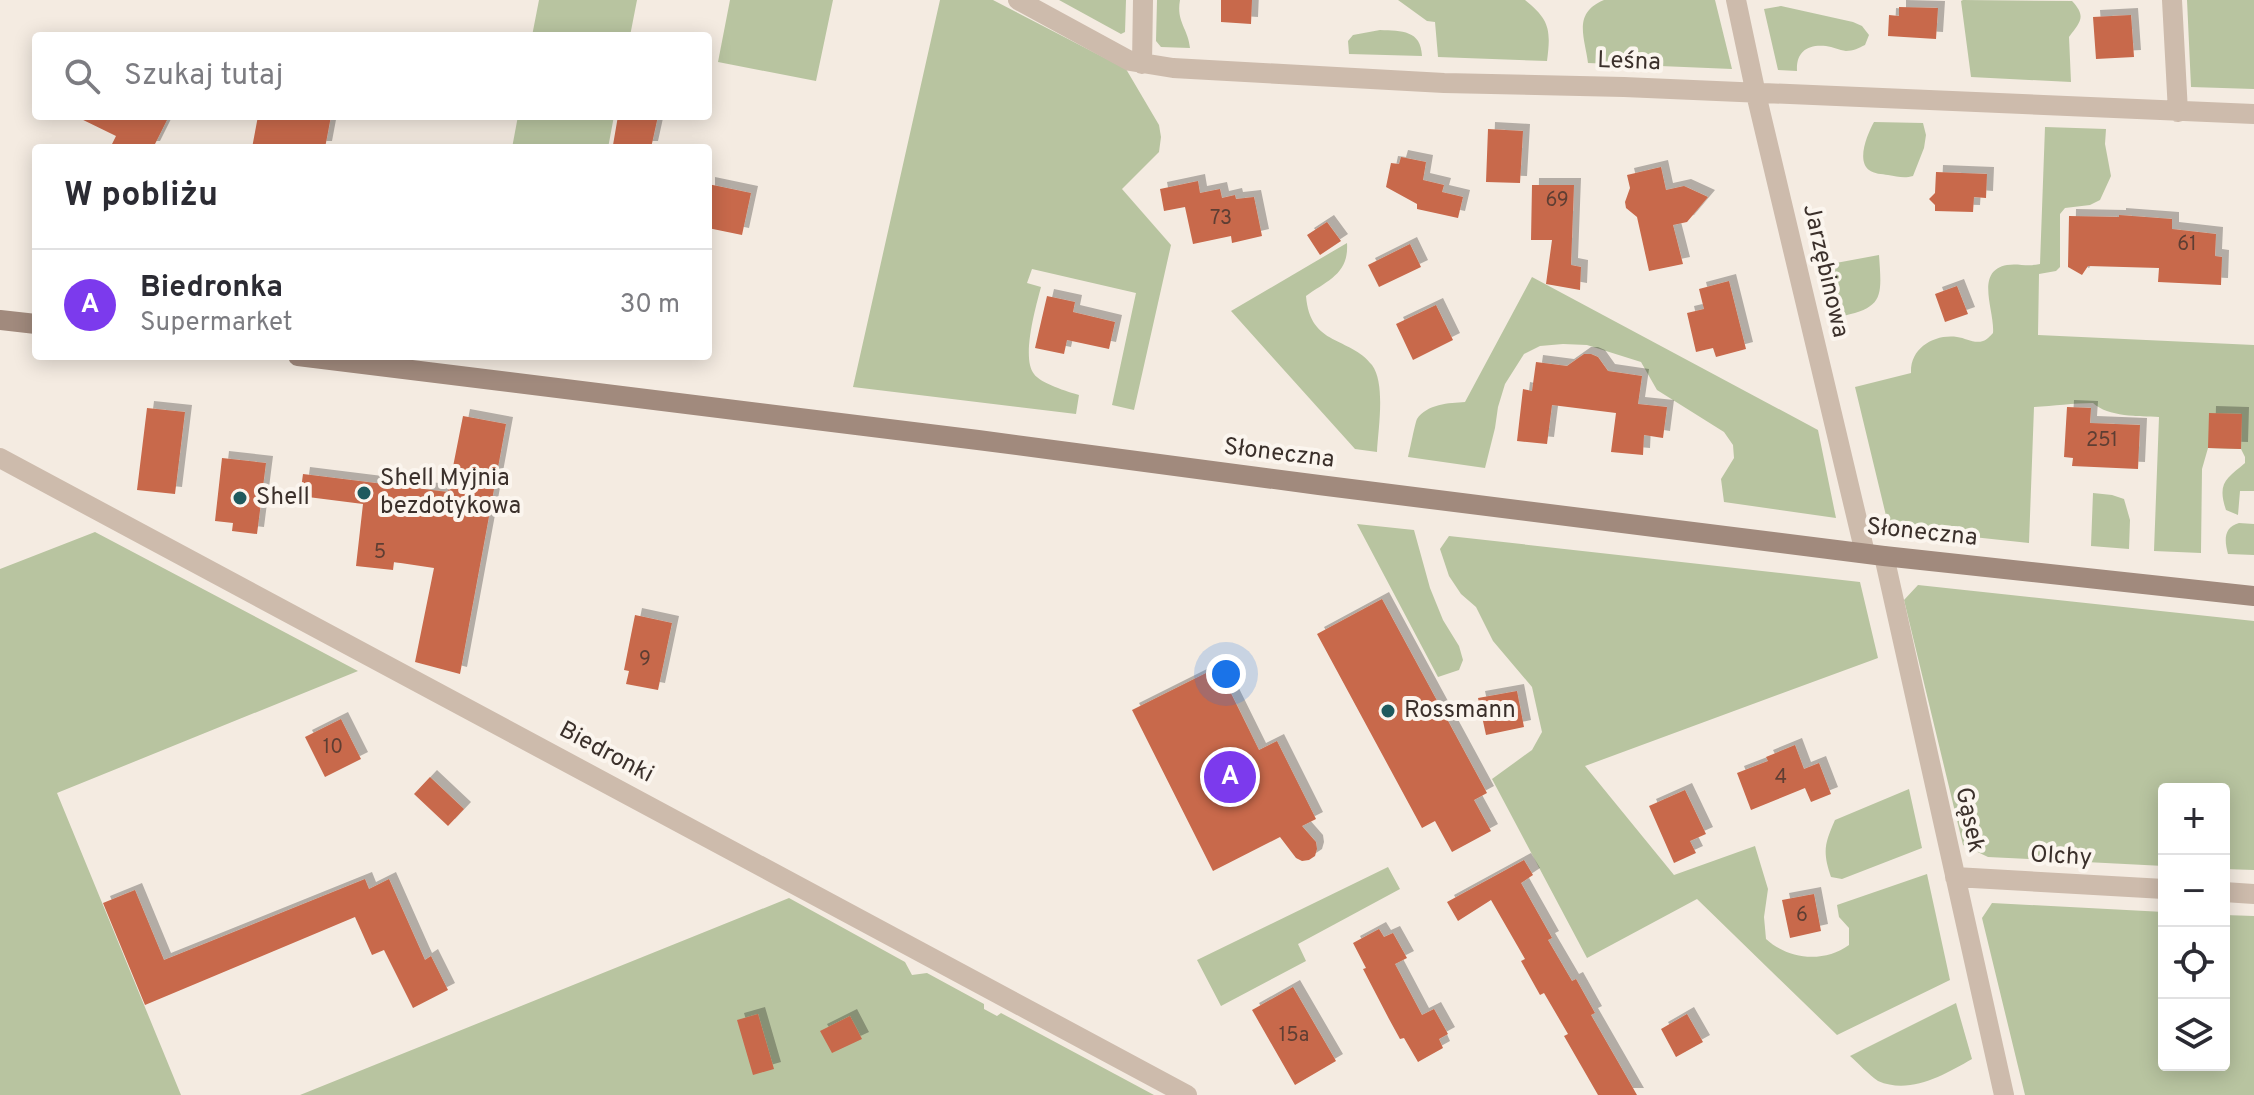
<!DOCTYPE html>
<html lang="pl">
<head>
<meta charset="utf-8">
<style>
  :root { --surface:#fff; --page:#f2f2f3; --text:#2b2b33; --muted:#7c7c81; --line:#e1e1e2; --accent:#7c3aed }
  body { margin:0; font-family:Overpass,sans-serif; background:var(--page); color:var(--text) }
  .controls { position:absolute; right:24px; bottom:24px; display:grid; overflow:hidden; border-radius:8px; box-shadow:0 4px 20px #0003 }
  .controls button { width:72px; height:72px; display:grid; place-items:center; padding:0; border:0; border-bottom:2px solid var(--line); background:var(--surface); color:var(--text); font:40px sans-serif }
  .you { position:absolute; left:1226px; top:674px; width:28px; height:28px; margin:-20px; border:6px solid #fff; border-radius:50%; background:#1a73e8; box-shadow:0 0 0 12px #1a73e833 }
  .badge { display:grid; place-items:center; width:52px; height:52px; border-radius:50%; background:var(--accent); color:#fff; font-size:26px; font-weight:700 }
  .pin { position:absolute; translate:-50% -50%; border:4px solid #fff; box-shadow:0 2px 8px #0006 }
  .list { margin:0; padding:0; list-style:none }
  h2 { display:flex; justify-content:space-between; align-items:center; height:104px; margin:0; padding:0 32px; font-size:34px }
  h2 small { font-size:26px; font-weight:400; color:var(--muted) }
  .list li { display:grid; grid-template-columns:52px 1fr auto; gap:24px; align-items:center; box-sizing:border-box; height:112px; padding:0 32px; border-top:2px solid var(--line) }
  .list b { display:block; font-size:30px; white-space:nowrap }
  .list p { margin:0; font-size:26px; white-space:nowrap; color:var(--muted) }
  .list em { font-size:26px; font-style:normal; color:var(--muted) }
  .icon { flex:none; width:44px; height:44px; fill:none; stroke:currentColor; stroke-width:2; stroke-linecap:round; stroke-linejoin:round }
  .map { position:relative; flex:none; width:2254px; height:1095px; overflow:hidden }
  .search { position:absolute; background:var(--surface); box-shadow:0 4px 20px #0003; left:32px; top:32px; width:680px; height:88px; display:flex; align-items:center; gap:20px; box-sizing:border-box; padding:0 28px; border-radius:8px; color:var(--muted); font-size:30px }
  .panel { position:absolute; background:var(--surface); box-shadow:0 4px 20px #0003; left:32px; top:144px; width:680px; height:216px; border-radius:8px }
  .map>svg:first-child { display:block }
</style>
</head>
<body>
<div class="map">
<svg width="2254" height="1095" viewBox="0 0 2254 1095">
  <defs>
    <filter id="shadow"><feDropShadow dx="7" dy="-7" stdDeviation="0" flood-color="#0004"/></filter>
  </defs>
  <rect width="100%" height="100%" fill="#f4ebe1"/>
  <!-- green -->
  <path fill="#b8c4a0" d="M539,0H637L630,36H532Z
    M730,0H833L816,81L718,62Z
    M940,0H993L1126,69L1159,125L1161,137L1159,152L1122,189L1171,245L1134,410L1112,405L1136,293L1032,269L1027,283L1041,287C1036,306 1021,358 1034,374C1040,383 1068,392 1079,395L1076,414L853,387Z
    M1059,0H1126L1125,32L1121,34Z
    M1157,0H1180C1176,22 1188,28 1190,48L1161,47L1156,41Z
    M1398,0H1525C1550,20 1551,30 1547,61L1438,57L1435,22L1427,21Z
    M1604,0H1715L1732,69L1588,63C1585,38 1572,13 1604,0Z
    M1963,0L2072,1C2087,17 2080,22 2069,37L2071,82L1971,77L1961,1Z
    M2187,0H2254V89L2191,87Z
    M1781,6L1853,22L1862,26L1869,35L1865,45C1859,48 1853,51 1846,51C1839,50 1833,47 1826,46C1807,44 1796,52 1797,71L1778,70L1764,9Z
    M1380,30C1402,31 1421,30 1422,56L1349,54L1348,41L1353,35Z
    M518,116H614L608,148H512Z
    M1874,122L1923,123L1926,135L1924,148L1913,176C1903,179 1897,176 1888,175C1882,174 1874,174 1869,170C1856,160 1868,133 1874,122Z
    M2045,127L2106,129L2105,144L2111,176L2100,200L2090,205L2065,208L2060,214V267L2056,271L2039,274L2038,335L2254,345V491H2240L2238,515L2226,510C2217,483 2226,479 2245,463V457L2241,449L2208,448L2202,469L2201,553L2154,551L2159,417C2139,416 2108,417 2093,403C2073,403 2054,406 2034,407L2029,543L1889,528L1855,387L1911,373C1910,348 1934,334 1957,337C1966,338 1974,344 1983,341C1987,340 1990,336 1993,333C1995,311 1974,271 2007,265C2018,263 2027,267 2040,264Z
    M1347,243C1349,274 1328,280 1306,296C1310,347 1350,336 1372,365C1386,384 1378,430 1377,452L1355,449L1231,311Z
    M1879,255C1882,298 1884,308 1838,317L1825,265Z
    M1532,277L1818,430L1836,518L1724,502L1721,479L1734,458L1733,445L1724,432L1657,390L1641,362L1587,345L1563,344L1540,346L1524,354L1505,384L1498,407L1495,428L1485,468L1408,457C1410,450 1415,423 1417,419C1427,404 1449,403 1465,402Z
    M2093,493L2112,495L2124,499L2130,520L2129,549L2091,546Z
    M2239,523L2254,524V555L2228,554C2224,540 2224,527 2239,523Z
    M1357,524L1414,530L1430,588L1443,620L1459,646L1463,660L1459,670L1438,677Z
    M95,532L358,671L57,793L181,1095H0V569Z
    M1449,536L1860,582L1878,658L1585,766L1674,875L1755,846L1768,889L1764,917L1766,939C1789,960 1824,963 1849,945V928L1839,917L1837,905L1927,874L1950,980L1837,1035L1697,899L1587,958L1492,779L1532,750L1542,732L1532,687L1493,641L1476,607L1461,594L1449,576L1440,549Z
    M1918,585L2254,621V870L2224,869V789H2164V866L1988,857L1963,845L1904,600Z
    M1909,789L1922,848L1842,879L1831,877C1822,851 1825,843 1835,820Z
    M1388,867L1400,889L1298,944L1306,961L1221,1006L1197,960Z
    M789,898L905,962L912,975L927,973L984,1004V1009L997,1016L1001,1013L1154,1095H300Z
    M1992,903L2164,912V1065H2224V915L2254,916V1095H2025L1982,918Z
    M1956,1003L1972,1059C1944,1075 1910,1095 1878,1081C1868,1074 1859,1064 1850,1056Z"/>
  <!-- building -->
  <path fill="#c8694b" filter="url(#shadow)" d="M1221,0H1252L1251,24L1221,22Z
    M1899,7L1938,8L1936,39L1888,36L1889,15L1899,16Z
    M2131,15L2134,57L2096,59L2093,17Z
    M75,116H169L153,148H110L116,136Z
    M258,116H331L325,148H252Z
    M618,116H658L651,148H627L613,145Z
    M1488,129L1523,131L1520,183L1486,182Z
    M1401,157L1426,162L1423,180L1444,185L1442,192L1463,197L1458,218L1417,209V204L1386,187L1391,163L1399,164Z
    M1661,167L1666,190L1684,186L1708,197L1687,222L1673,225L1683,264L1649,271L1637,217L1626,208L1625,202L1630,188L1627,175Z
    M1936,172L1987,174L1986,198L1974,197L1973,212L1935,211V205L1929,199L1935,193Z
    M1198,181L1200,193L1220,189L1222,198L1235,195L1236,199L1254,197L1262,236L1232,243L1231,236L1193,244L1185,207L1164,211L1160,189Z
    M708,184L751,193L742,235L708,228Z
    M1532,185H1574L1571,265L1581,267L1580,290L1546,284L1552,240H1531Z
    M2119,215L2172,219V229L2216,234L2215,256L2222,257L2221,285L2158,282L2159,268L2088,266L2082,275L2068,267L2069,216L2119,217Z
    M1327,222L1341,241L1320,255L1307,235Z
    M1410,244L1421,267L1379,287L1368,265Z
    M1729,281L1746,349L1716,357L1713,348L1696,352L1687,313L1704,309L1699,289Z
    M1957,286L1968,314L1945,322L1935,294Z
    M1047,296L1075,302L1073,312L1115,322L1109,349L1067,340L1064,354L1035,348Z
    M1436,305L1453,340L1413,360L1396,324Z
    M1584,354H1591L1598,357L1608,371L1642,376L1638,404L1667,407L1663,438L1644,435L1643,455L1611,452L1616,413L1552,405L1547,444L1517,441L1523,389L1532,391L1536,362L1567,366Z
    M2067,407L2091,408L2090,423L2140,425L2138,469L2072,466L2073,458L2064,457Z
    M147,408L185,412L175,494L137,490Z
    M2209,413L2242,414L2241,449L2208,448Z
    M463,416L506,424L460,674L415,662L434,568L394,562L393,570L356,566L363,504L300,496L303,474L448,492Z
    M222,458L266,463L257,534L232,531L233,523L215,521Z
    M1382,599L1487,793L1474,800L1491,831L1452,852L1435,821L1422,828L1317,634Z
    M635,615L672,623L658,690L626,684L629,671L624,670Z
    M1218,667L1259,750L1277,741L1316,819L1302,826L1316,842L1317,849L1315,856L1309,860L1302,861L1296,858L1280,837L1213,871L1132,710Z
    M1517,691L1524,727L1486,735L1478,698Z
    M341,719L361,759L325,777L305,737Z
    M1795,745L1804,769L1819,763L1831,794L1811,802L1805,788L1751,810L1737,773L1768,761L1766,757Z
    M430,777L464,809L448,826L414,794Z
    M1685,790L1706,834L1690,841L1696,853L1674,863L1649,806Z
    M1524,860L1533,875L1521,883L1552,938L1548,940L1572,981L1576,979L1595,1013L1591,1015L1637,1095H1598L1564,1036L1568,1034L1544,993L1540,995L1521,961L1525,959L1491,900L1458,921L1447,902Z
    M365,879L369,889L389,879L425,960L431,956L448,990L413,1008L384,950L372,955L355,917L145,1005L103,903L135,890L164,960Z
    M1814,894L1821,931L1790,938L1782,900Z
    M1379,929L1384,937L1393,933L1407,958L1395,964L1422,1015L1434,1009L1448,1034L1439,1039L1443,1048L1418,1062L1404,1038L1400,1039L1389,1019L1363,969L1366,968L1353,943Z
    M1293,987L1336,1061L1295,1085L1252,1010Z
    M758,1014L774,1069L753,1075L737,1020Z
    M1687,1014L1703,1042L1676,1057L1661,1029Z
    M850,1016L862,1039L832,1053L820,1031Z"/>
  <g fill="none" stroke-linecap="round" stroke-linejoin="round">
    <!-- street -->
    <path stroke="#cdbbac" stroke-width="20" d="M1018,0L1130,61L1173,68L1444,83L1624,87L2254,114
      M1736,0L1756,94L1865,553
      M2172,0L2178,112
      M1142,64L1143,0
      M0,458L1187,1095
      M1884,556L2004,1095
      M1955,877L2164,889
      M2224,892L2254,894"/>
    <!-- secondary -->
    <path stroke="#a18a7d" stroke-width="20" d="M0,320L36,324
      M298,356L978,440L1319,485L1884,556L2254,596"/>
  </g>
  <!-- markers -->
  <g fill="#1f5a5e" stroke="#fbf5ee" stroke-width="3">
    <circle cx="364" cy="493" r="8"/>
    <circle cx="240" cy="498" r="8"/>
    <circle cx="1388" cy="711" r="8"/>
  </g>
  <g text-anchor="middle" dominant-baseline="central" stroke-width="8" stroke-linejoin="round" paint-order="stroke">
    <!-- number labels -->
    <g font-size="20" fill="#5e3e33">
      <text x="1557" y="201">69</text>
      <text x="1221" y="219">73</text>
      <text x="2187" y="245">61</text>
      <text x="2102" y="441">251</text>
      <text x="380" y="553">5</text>
      <text x="645" y="660">9</text>
      <text x="333" y="748">10</text>
      <text x="1781" y="778">4</text>
      <text x="1802" y="916">6</text>
      <text x="1294" y="1036">15a</text>
    </g>
    <!-- street labels -->
    <g font-size="24" fill="#3b302b" stroke="#fbf5ee">
      <text transform="translate(1629 62) rotate(2)">Leśna</text>
      <text transform="translate(1825 271) rotate(77)">Jarzębinowa</text>
      <text transform="translate(1279 454) rotate(7)">Słoneczna</text>
      <text transform="translate(1922 533) rotate(6)">Słoneczna</text>
      <text transform="translate(606 753) rotate(28)">Biedronki</text>
      <text transform="translate(1969 820) rotate(78)">Gąsek</text>
      <text transform="translate(2061 857) rotate(3)">Olchy</text>
    </g>
    <!-- poi labels -->
    <g font-size="24" fill="#3b302b" stroke="#fbf5ee" text-anchor="start">
      <text x="380" y="479">Shell Myjnia<tspan x="380" dy="28">bezdotykowa</tspan></text>
      <text x="256" y="498">Shell</text>
      <text x="1404" y="711">Rossmann</text>
    </g>
  </g>
</svg>
<div class="controls">
<button>+</button>
<button>−</button>
<button><svg class="icon" aria-label="locate" viewBox="0 0 24 24"><circle cx="12" cy="12" r="6"/><path d="M12 2v4M12 18v4M2 12h4M18 12h4"/></svg></button>
<button><svg class="icon" aria-label="layers" viewBox="0 0 24 24"><path d="M12 4l9 5-9 5-9-5zM3 14l9 5 9-5"/></svg></button>
</div>
<div class="you"></div>
<div class="pin badge" style="left:1230px;top:777px">A</div>
<div class="search"><svg class="icon" aria-label="search" viewBox="0 0 24 24"><circle cx="10" cy="10" r="6"/><path d="M15 15l6 6"/></svg>Szukaj tutaj</div>
<section class="panel">
<h2>W pobliżu<small></small></h2>
<ul class="list">
<li><span class="badge">A</span><div><b>Biedronka</b><p>Supermarket</p></div><em>30 m</em></li>
</ul>
</section>
</div>
</body>
</html>
